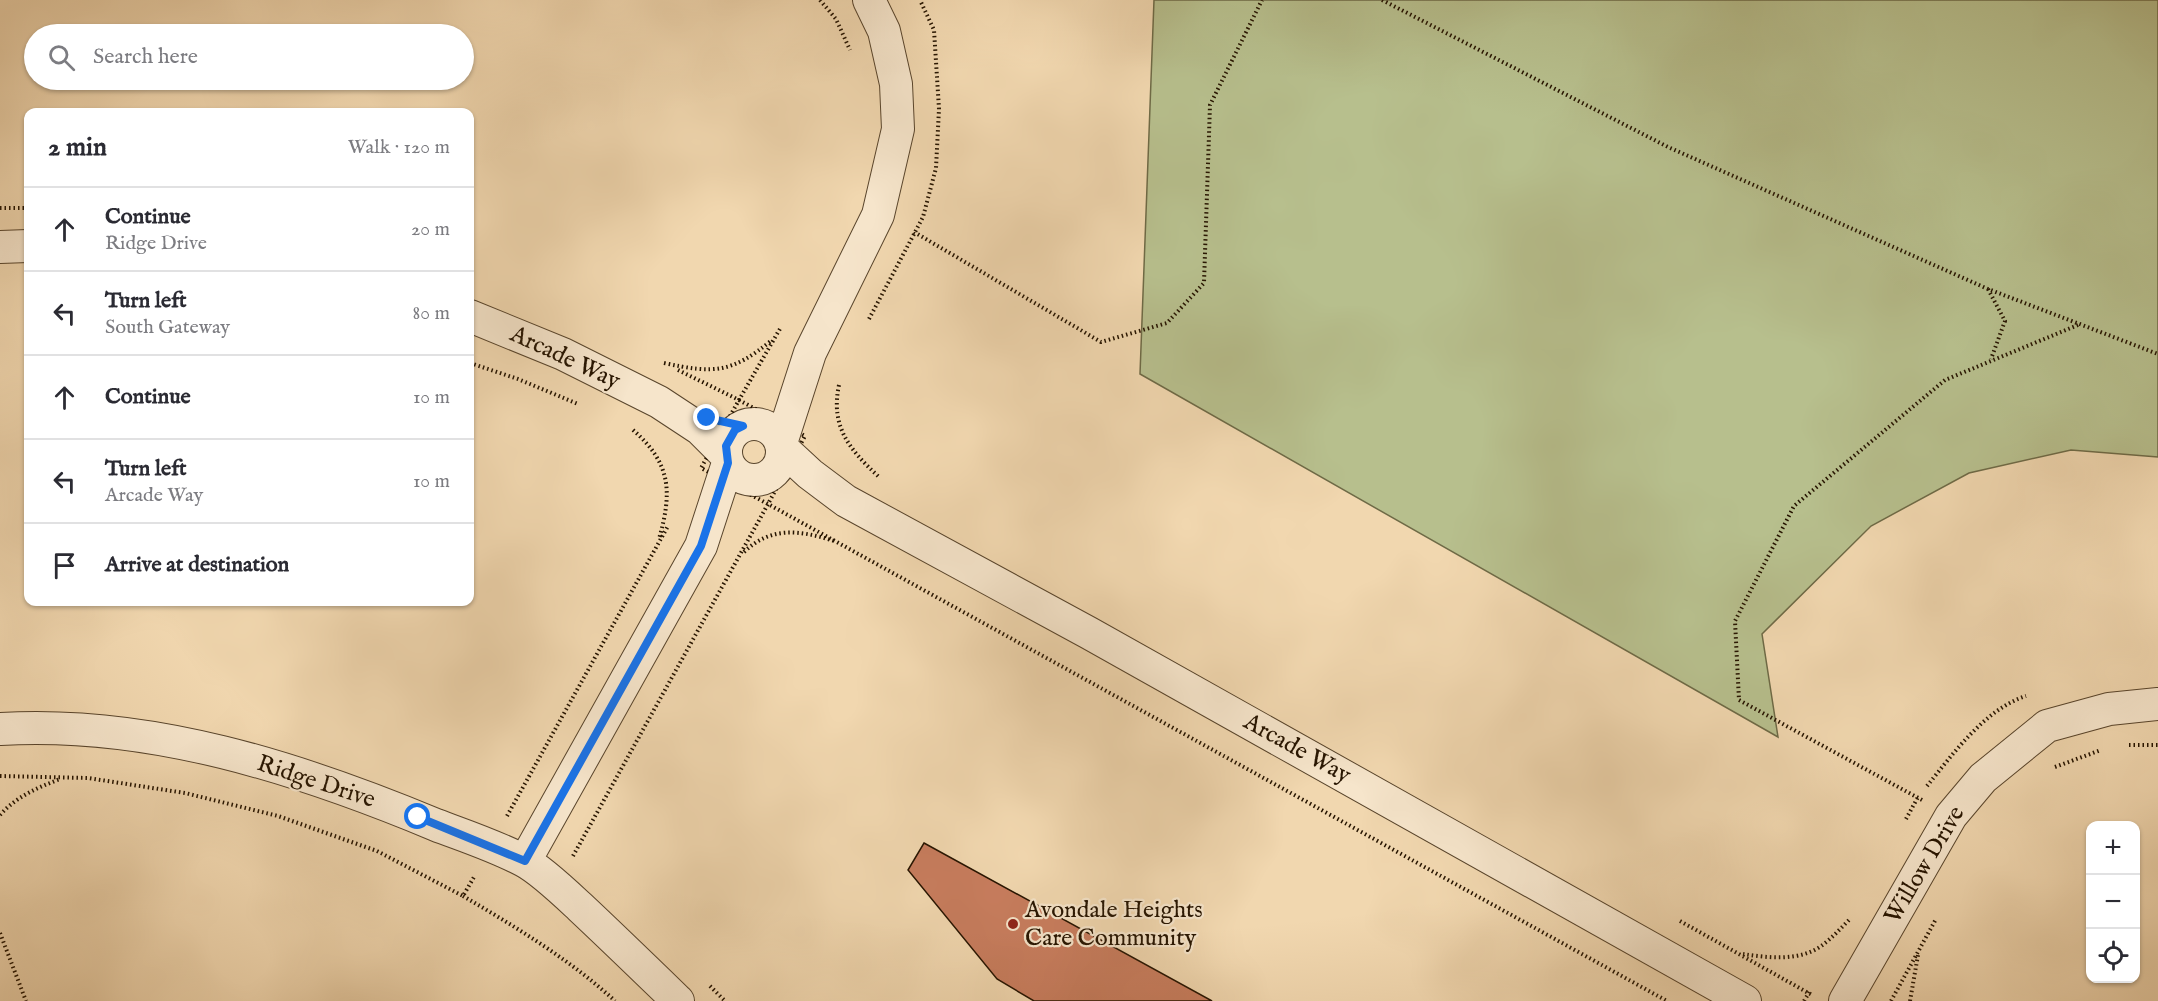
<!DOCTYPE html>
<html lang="en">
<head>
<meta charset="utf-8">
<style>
  :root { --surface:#fff; --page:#f7f7f7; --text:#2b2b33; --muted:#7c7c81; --line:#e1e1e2 }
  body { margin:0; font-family:"IM FELL English",serif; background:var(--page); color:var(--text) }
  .controls { position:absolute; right:18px; bottom:18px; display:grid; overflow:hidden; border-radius:12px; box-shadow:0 2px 4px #0004 }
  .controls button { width:54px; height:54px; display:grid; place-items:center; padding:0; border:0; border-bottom:2px solid var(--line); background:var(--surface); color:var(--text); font:30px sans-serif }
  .stop { position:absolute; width:18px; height:18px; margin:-14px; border:4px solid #1a73e8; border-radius:50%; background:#fff }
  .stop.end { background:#1a73e8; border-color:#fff; box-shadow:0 2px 6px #0008 }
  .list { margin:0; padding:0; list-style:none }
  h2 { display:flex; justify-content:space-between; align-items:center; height:78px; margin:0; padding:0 24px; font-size:26px }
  h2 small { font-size:20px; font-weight:400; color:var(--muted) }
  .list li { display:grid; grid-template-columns:39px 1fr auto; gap:18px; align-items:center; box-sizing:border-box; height:84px; padding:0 24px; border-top:2px solid var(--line) }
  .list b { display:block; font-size:22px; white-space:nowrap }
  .list p { margin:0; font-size:20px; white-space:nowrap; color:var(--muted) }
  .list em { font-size:20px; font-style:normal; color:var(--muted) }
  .icon { flex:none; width:33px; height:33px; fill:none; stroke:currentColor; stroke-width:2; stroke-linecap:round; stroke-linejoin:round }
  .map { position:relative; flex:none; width:2158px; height:1001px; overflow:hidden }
  .search { position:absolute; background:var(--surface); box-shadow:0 2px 4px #0004; left:24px; top:24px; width:450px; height:66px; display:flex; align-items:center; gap:15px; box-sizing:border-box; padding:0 21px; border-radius:33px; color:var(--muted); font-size:22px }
  .panel { position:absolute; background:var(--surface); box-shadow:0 2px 4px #0004; left:24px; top:108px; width:450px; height:498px; border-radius:12px }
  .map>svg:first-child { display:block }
</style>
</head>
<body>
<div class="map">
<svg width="2158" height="1001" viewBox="0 0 2158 1001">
  <rect width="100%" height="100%" fill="#f1d7af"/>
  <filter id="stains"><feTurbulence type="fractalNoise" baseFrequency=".00333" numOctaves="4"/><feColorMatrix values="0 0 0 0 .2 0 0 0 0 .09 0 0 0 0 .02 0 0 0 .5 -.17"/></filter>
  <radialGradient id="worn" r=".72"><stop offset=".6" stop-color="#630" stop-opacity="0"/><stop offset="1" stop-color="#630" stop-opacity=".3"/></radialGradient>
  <!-- green -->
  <path fill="#b7bf8d" stroke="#6e6a46" stroke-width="1.5" d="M1154,0H2158V457L2071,450L1969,473L1871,526L1762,634L1778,737L1140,374Z"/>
  <!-- building -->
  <path fill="#c87d5e" stroke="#261400" stroke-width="1.5" d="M924,843L1212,1001H1034L997,979L908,870Z"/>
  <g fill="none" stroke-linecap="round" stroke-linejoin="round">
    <defs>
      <path id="street" d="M0,247L28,246
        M470,316L563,354L659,402L700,429L726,455
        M726 452a28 28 0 1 1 56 0a28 28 0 1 1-56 0Z
        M781,443L810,353L878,215L898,129L896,84L884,31L869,0
        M783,449L810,474L846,501L1089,633L1745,1001
        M0,729C150,720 299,768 436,825C465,836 496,846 524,861C541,870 565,893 580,907C613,938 646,970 678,1001
        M525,861L701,546L728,463
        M1845,1001L1951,816L1983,778L2047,726L2109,709L2158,704"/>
    </defs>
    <!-- street casing -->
    <use href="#street" stroke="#59452c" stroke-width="34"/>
    <!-- path -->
    <path stroke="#261400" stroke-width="4" stroke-dasharray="1.5 3" stroke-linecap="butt" d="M820,0L836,19L850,50
      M1382,0L1668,147L1988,289L2158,354
      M0,208H28
      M914,232L1101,342L1167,323L1204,283L1210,105L1262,0
      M1988,289L2005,321L1991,359
      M869,319L923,217L936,168L939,109L934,30L920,0
      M470,363L518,379L578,404
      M664,363C714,374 732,373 772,340
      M678,370L739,400L781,327
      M839,385C830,427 850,450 879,477
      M739,400L805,436L768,504L701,468Z
      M633,430C672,464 672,493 659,539
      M744,552C771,526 800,530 834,541
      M2129,745H2158
      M2055,767L2101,750
      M0,776L88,778L185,793L278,816L377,851L463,896L474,877
      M1927,786C1953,754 1985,709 2026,696
      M1922,800L1739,700L1735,621L1794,506L1945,380L2078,325
      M0,815C17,796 37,788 60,779
      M507,816L668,526
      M1906,819L1918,797
      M573,856L768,504L1667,1001
      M463,896C514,926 572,961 615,1001
      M1680,921L1812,995
      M0,933L26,1001
      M1743,954C1769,958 1803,962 1825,943C1834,936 1841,928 1849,920
      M710,986L725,1001
      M1804,1001L1810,991
      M1891,1001L1936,919
      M1910,1001L1918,955"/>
    <!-- street -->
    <use href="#street" stroke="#f6e5cb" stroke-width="32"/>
  </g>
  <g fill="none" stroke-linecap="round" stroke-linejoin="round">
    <!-- route -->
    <path stroke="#1a73e8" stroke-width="8" d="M418,817L525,861L701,546L728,463L726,446L735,430L743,426L707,418"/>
  </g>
  <!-- markers -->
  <circle fill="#8f2418" stroke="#f6e5cb" stroke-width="2" cx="1013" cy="924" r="6"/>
  <g text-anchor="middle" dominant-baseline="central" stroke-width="4.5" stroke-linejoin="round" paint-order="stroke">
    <!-- street labels -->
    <g font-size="24" fill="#261400" stroke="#f6e5cb">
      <text transform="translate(565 358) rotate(25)">Arcade Way</text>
      <text transform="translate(1297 749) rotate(29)">Arcade Way</text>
      <text transform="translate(316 782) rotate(18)">Ridge Drive</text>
      <text transform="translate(1925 865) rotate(-59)">Willow Drive</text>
    </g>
    <!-- poi labels -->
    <g font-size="24" fill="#261400" stroke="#f6e5cb" text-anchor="start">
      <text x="1025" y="910">Avondale Heights<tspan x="1025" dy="28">Care Community</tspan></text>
    </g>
  </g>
  <rect width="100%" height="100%" filter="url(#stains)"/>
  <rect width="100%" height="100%" fill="url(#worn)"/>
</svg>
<div class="controls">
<button>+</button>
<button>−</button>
<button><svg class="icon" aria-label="locate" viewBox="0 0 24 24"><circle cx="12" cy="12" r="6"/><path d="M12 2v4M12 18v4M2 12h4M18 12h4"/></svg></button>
</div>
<div class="stop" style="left:418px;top:817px"></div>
<div class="stop end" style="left:707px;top:418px"></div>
<div class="search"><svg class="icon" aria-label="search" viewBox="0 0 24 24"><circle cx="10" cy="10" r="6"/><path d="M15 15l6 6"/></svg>Search here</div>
<section class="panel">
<h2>2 min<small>Walk · 120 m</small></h2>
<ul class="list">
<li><svg class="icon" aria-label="ahead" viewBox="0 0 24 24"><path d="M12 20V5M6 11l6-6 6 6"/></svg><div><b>Continue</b><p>Ridge Drive</p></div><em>20 m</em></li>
<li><svg class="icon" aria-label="left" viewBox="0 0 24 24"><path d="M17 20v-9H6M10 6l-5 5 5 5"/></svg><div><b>Turn left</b><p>South Gateway</p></div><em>80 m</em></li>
<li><svg class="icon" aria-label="ahead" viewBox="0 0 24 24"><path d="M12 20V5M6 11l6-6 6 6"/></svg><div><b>Continue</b></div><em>10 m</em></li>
<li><svg class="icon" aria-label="left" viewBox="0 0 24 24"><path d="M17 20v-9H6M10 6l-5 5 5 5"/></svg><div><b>Turn left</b><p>Arcade Way</p></div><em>10 m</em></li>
<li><svg class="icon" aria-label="arrive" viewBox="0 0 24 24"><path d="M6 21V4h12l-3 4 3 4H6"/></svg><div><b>Arrive at destination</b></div></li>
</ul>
</section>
</div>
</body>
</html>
